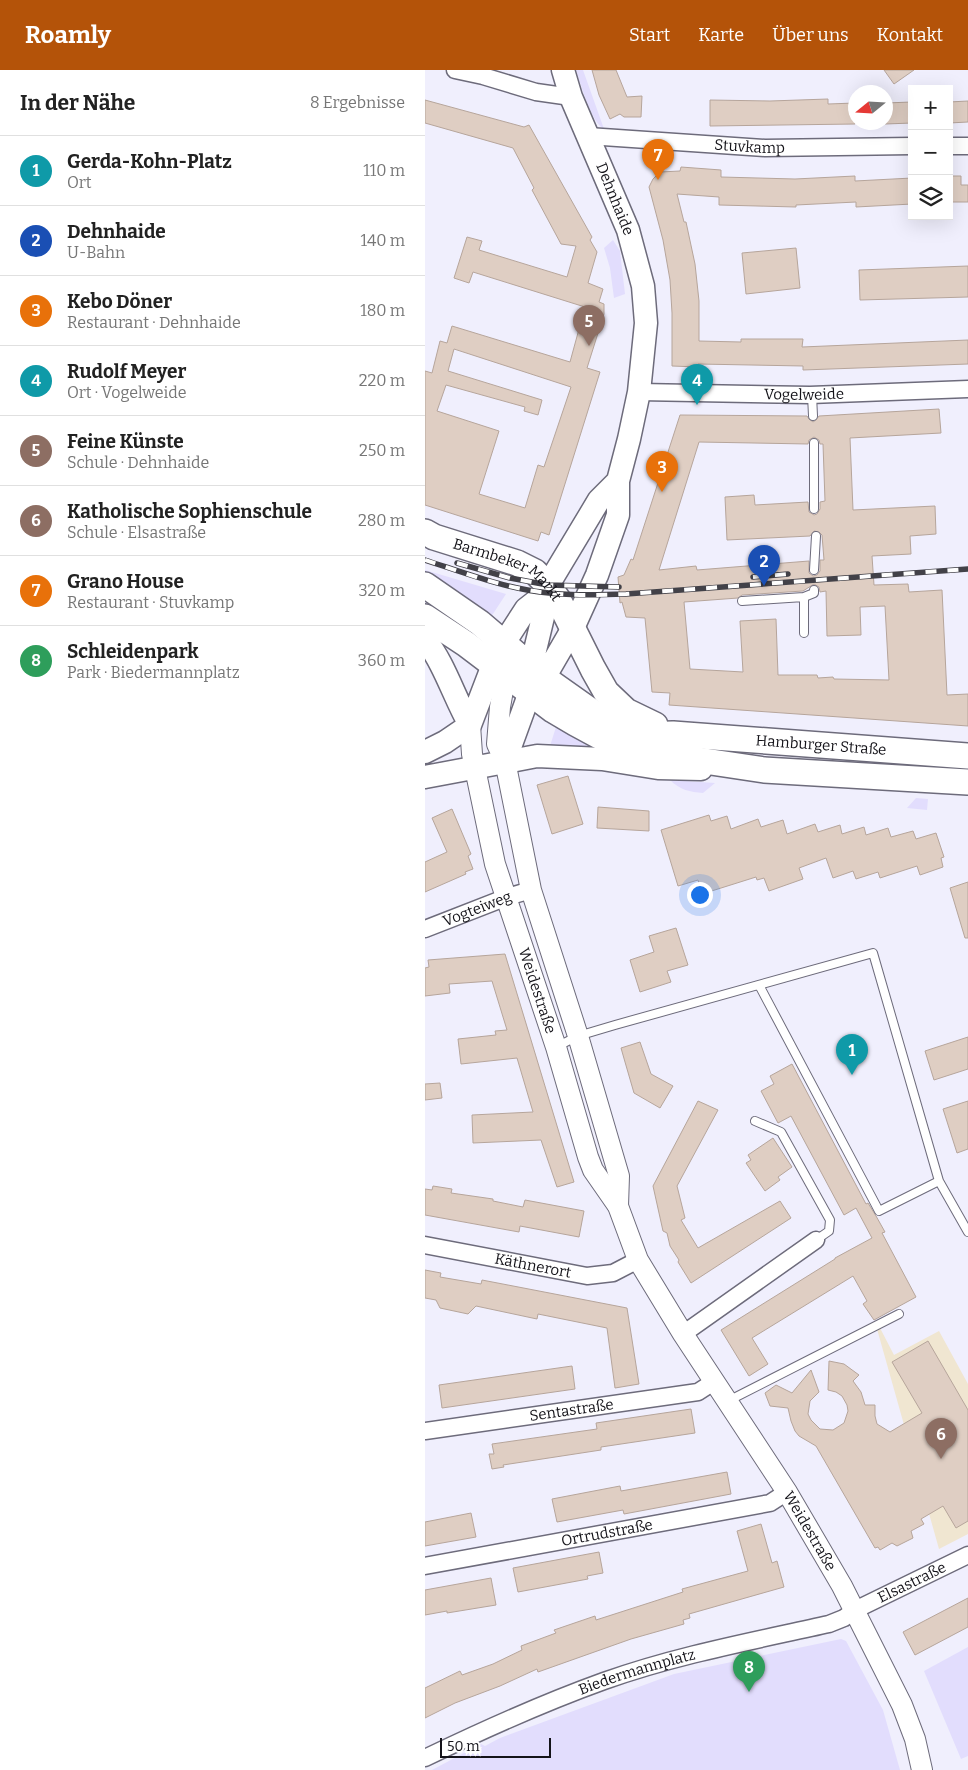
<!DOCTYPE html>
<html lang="de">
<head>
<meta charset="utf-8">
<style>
  :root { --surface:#fff; --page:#f6f6f6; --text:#222; --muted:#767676; --line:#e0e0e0; --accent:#b45309 }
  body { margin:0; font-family:Bitter,serif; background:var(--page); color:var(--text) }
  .controls { position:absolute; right:15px; top:15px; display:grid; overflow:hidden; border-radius:0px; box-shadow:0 5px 20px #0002 }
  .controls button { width:45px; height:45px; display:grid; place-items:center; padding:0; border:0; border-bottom:1px solid var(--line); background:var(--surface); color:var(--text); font:25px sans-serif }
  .compass { position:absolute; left:423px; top:15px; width:45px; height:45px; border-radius:50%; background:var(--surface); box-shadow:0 5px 20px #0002; rotate:252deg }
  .scale { position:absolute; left:15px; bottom:12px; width:111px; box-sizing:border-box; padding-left:5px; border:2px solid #141319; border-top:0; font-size:14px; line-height:18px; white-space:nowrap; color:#141319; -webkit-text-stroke:4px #fefefe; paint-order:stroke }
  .you { position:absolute; left:274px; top:824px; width:18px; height:18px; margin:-12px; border:4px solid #fff; border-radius:50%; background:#1a73e8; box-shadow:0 0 0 8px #1a73e833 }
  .badge { display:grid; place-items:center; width:32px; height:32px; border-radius:50%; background:var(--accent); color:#fff; font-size:16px; font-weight:700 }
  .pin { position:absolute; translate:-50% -41px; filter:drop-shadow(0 1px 2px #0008) }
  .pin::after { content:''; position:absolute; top:26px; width:18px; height:15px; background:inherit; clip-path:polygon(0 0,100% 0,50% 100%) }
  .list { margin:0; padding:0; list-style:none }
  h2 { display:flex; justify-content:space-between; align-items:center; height:65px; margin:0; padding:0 20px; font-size:21px }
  h2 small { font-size:16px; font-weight:400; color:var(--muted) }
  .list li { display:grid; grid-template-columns:32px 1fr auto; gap:15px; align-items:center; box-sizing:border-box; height:70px; padding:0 20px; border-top:1px solid var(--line) }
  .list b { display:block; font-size:19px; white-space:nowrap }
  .list p { margin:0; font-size:16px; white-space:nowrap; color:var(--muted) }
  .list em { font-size:16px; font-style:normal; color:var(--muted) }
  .icon { flex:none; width:28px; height:28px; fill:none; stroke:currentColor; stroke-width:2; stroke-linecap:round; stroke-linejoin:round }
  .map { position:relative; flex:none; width:543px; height:1700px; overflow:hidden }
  header { display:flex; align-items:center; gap:30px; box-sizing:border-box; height:70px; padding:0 25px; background:var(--accent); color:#fff }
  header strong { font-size:24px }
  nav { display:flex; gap:28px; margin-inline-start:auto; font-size:18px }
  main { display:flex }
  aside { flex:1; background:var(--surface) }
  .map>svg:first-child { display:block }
</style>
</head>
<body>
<header>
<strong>Roamly</strong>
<nav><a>Start</a><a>Karte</a><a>Über uns</a><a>Kontakt</a></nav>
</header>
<main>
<aside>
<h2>In der Nähe<small>8 Ergebnisse</small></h2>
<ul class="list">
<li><span class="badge" style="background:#0f9aa8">1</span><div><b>Gerda-Kohn-Platz</b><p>Ort</p></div><em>110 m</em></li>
<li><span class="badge" style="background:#1a4fb4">2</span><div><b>Dehnhaide</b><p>U-Bahn</p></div><em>140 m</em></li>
<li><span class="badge" style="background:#e8710a">3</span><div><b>Kebo Döner</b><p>Restaurant · Dehnhaide</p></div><em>180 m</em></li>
<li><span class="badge" style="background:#0f9aa8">4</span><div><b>Rudolf Meyer</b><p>Ort · Vogelweide</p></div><em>220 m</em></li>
<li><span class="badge" style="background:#8d6e63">5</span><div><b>Feine Künste</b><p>Schule · Dehnhaide</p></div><em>250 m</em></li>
<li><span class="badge" style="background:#8d6e63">6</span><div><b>Katholische Sophienschule</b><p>Schule · Elsastraße</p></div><em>280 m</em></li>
<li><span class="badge" style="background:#e8710a">7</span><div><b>Grano House</b><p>Restaurant · Stuvkamp</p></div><em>320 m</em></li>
<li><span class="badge" style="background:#2e9e5b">8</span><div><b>Schleidenpark</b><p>Park · Biedermannplatz</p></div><em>360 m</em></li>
</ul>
</aside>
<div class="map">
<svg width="543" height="1700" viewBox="0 0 543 1700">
  <rect width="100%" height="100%" fill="#f0effd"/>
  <!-- education -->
  <path fill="#f0e6d1" d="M455,1258L469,1285L514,1261L543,1314V1464L514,1479L452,1259Z"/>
  <!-- green -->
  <path fill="#e2ddfd" d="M151,0H158L179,59C166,52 156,15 151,0Z
    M188,170L195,181L200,224L189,228L185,198L179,178Z
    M0,500L81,524L64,550L0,509Z
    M131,657L172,676V680L125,676Z
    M245,710L290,713L278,723C265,722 255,720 245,710Z
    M491,728L503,729L502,740L482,738Z
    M416,1569L421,1571L458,1640L475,1700H7L56,1674L60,1676L75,1668L249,1604Z
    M543,1577V1686L536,1689L499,1601Z"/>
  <!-- building -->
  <path fill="#dfcec3" stroke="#b6a59b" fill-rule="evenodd" d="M167,0H191L202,27L217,26L216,47H199L195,44L185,49L174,25Z
    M459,0H489L469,14Z
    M403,29V34L430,33V54L285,56V30L345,31Z
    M0,30L99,57L104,55L167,167L165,170L172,182L163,213L178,219L174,232L179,234V244L162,298L175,302L124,465L116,462L113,471L0,435V301L7,303L15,271L22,273L27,256L145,292L160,237L48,202L44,213L29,208L42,167L57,171L54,180L142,207L151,176L136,174L107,120L109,118L88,78L0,53ZM29,279L146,317L119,397L113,395L100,438L54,424L74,361L12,341L21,315L100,337L99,341L113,345L117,330L23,301Z
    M543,31V52L524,53V32Z
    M487,32V53L460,54V33Z
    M256,97L296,100V107L370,109L430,106V111L487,108V134L431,137V132L371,135V137L294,135V127L252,124L259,152H261L270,194L274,231V271L316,272V269H378L377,277L543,270V294L378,300V296L273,294V297L247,296V243L245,210L238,170L224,117L228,109L235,102L255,101Z
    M524,106H536V115H543V132H524Z
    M371,178L375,218L321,224L317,183Z
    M543,196V227L435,230L434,200Z
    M514,339L516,363L425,368L428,440L510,436L511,464L485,466L486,484L447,486L449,515L483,514L484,522L517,520L522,625L543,624V656L244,635L245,623L227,622L220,548L201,547L197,532L195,533L193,507L199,505L206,489L208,490L255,345L382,346L384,349L388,352L391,350L394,346ZM389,367L394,370L395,374H398L400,431L395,432V439L392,444L389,445L384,442L383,432L330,435L329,425L300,427L302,470L385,466L389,461L394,462L397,465L399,490H395V501L392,505L388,506L384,503V491L272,500L271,496L234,500L274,372L383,374L384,370ZM389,514L394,517L395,522L401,521L402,566L436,565L435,537L460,536L464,610L409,609L408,607L393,608L392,605H353L351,549L315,551L318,602L265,599L259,532L313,528L317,525L378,521Z
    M143,706L158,754L127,764L112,715Z
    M173,737L224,741V761L172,758Z
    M27,739L46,784L43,786L48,799L40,802L41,804L0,822V792L22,782L7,748Z
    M284,745L286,751L302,746L306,759L333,749L336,757L358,750L362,764L390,754L393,762L415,755L417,764L439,757L441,765L463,758L466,767L488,761L491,769L511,763L519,787L516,788L518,797L495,805L492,796L455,808L453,802L431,809L428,801L408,808L401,788L374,798L378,809L344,821L339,808L332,810L331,807L277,824L273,810L253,816L236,760Z
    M543,812V868H540L525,818Z
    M251,858L263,895L242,901L246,912L215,922L205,890L229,882L224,866Z
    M80,884L149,1112L132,1117L116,1070L48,1073L47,1045L108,1042L92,988L36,994L33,969L71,965L70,961L82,960L67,911L24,914L25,923L0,926V898L4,897L3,890Z
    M543,967V999L509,1010L500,981Z
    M215,972L226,1004L248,1016L235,1038L209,1023L200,992L196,978Z
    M367,994L441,1134L443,1133L451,1146L460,1162L457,1163L491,1227L449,1250L438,1234L442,1231L428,1206L327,1268L343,1294L324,1306L296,1260L410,1189V1188L447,1168L431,1138L419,1145L366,1046L353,1053L336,1021L349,1014L345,1006Z
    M15,1013L17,1028L0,1030V1014Z
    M273,1031L293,1040L252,1116L260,1148L256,1150L273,1178L355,1131L366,1148L266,1213L253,1192L254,1190L245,1176L242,1163L238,1161L228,1116Z
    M543,1031V1079L532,1083L518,1039Z
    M348,1068L367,1097L353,1107L355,1110L340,1121L321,1093L326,1090L323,1085Z
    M8,1116L27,1119L26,1123L68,1129V1131L98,1137L100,1130L159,1141L154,1167L95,1156L94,1162L0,1145V1119L7,1120Z
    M0,1200L16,1203L15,1207L56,1214L57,1210L202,1238L214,1314L190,1318L182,1258L113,1244L112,1249L51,1236L43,1244L15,1238L11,1230L0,1228Z
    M503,1271L543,1340V1451L531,1458L518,1436L496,1449L499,1454L486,1461L488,1468L472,1476L467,1473L455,1480L453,1477L450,1478L391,1376L374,1366L370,1361L366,1351L363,1338L345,1336L340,1323L351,1315L367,1323L386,1300L394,1322L385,1331L383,1344L386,1350L395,1359L408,1360L419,1353L423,1341L422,1335L417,1326L411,1322L403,1320L404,1291L419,1294L434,1305L428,1311L436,1322L440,1335H450V1346L452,1354L465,1362L497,1343L467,1292Z
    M147,1296L150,1319L17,1338L14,1315Z
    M266,1339L270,1363L176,1377V1380L78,1395L79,1397L67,1399L64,1384H69L67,1374L172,1359L171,1353Z
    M302,1402L306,1424L199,1444L198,1440L132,1452L127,1429L195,1416L196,1421Z
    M46,1443L51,1467L0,1476V1452Z
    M336,1454L347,1493L352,1491L359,1517L264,1544L265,1548L258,1550L259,1554L206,1569L113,1602L112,1599L75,1616L30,1633L0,1648V1618L35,1601L37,1605L68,1594L97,1580L96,1576L131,1563L129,1560L170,1546L171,1550L258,1522L257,1519L323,1501L312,1461Z
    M174,1482L178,1503L162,1506L163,1509L93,1522L88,1498Z
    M66,1508L71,1535L22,1543V1541L0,1545V1520Z
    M543,1528V1557L490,1585L478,1562Z"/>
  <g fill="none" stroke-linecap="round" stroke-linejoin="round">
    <defs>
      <path id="service" d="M387,325L388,346
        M389,373V439
        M389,500L391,466
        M379,527V563
        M317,531L379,527L389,523V520
        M334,915L454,1141L514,1111
        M133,976L153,966L190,955L448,883L514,1111L543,1162
        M330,1051L356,1062L405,1150L404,1161L391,1170
        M303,1331L474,1244"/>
      <g id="minor">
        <path d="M30,0L58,6L111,22L146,27"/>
        <path id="s1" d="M163,66L340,78L487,76"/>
        <path d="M524,76H543"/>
        <path id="s2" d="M214,322L385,325L543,319"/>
        <path id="s3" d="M0,859L82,827L106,820"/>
        <path id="s4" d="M0,1175L162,1206L188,1203L213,1190"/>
        <path d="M258,1264L391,1170"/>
        <path id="s5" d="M0,1361L273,1322L290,1311"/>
        <path id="s6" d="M0,1496L345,1433L362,1422"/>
        <path id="s7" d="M0,1688C58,1660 118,1633 179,1611C252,1585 328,1571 404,1554L419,1548L430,1540L543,1485"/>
      </g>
      <g id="tertiary">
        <path d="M83,592L75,637L72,674L80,691L106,820L153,966L194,1106L193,1136"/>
        <path id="s8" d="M45,655L47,684L70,794L131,977L163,1087L168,1100L193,1136L213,1190L258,1264L362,1422L417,1516L477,1635L490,1669L497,1700"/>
      </g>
      <path id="secondary" d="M0,569C20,595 29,627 45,655
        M105,614L106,597L118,547L119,525
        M45,655L68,595L79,573L101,539L119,525L123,515L174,430L193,411
        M0,682L20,672L45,655
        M80,691L105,622L119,608L148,558L172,505L193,445V411L204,369L214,322L221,253L218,216L203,160L146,27L138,0
        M0,707L112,686L177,689L233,698L276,699"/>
      <g id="primary">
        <path id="s9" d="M0,462L9,467L92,493L110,502L123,515L134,531L168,599L181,622L201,641L230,655"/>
        <path id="s10" d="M0,515L55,553L119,608L177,649L214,665L248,664L543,686"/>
        <path d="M0,547L41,574L128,640L150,653L174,666L226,683L339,700L543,712"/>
      </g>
    </defs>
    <!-- service casing -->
    <use href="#service" stroke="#6d6b7b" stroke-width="10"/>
    <!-- minor casing -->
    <use href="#minor" stroke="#6d6b7b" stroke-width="19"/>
    <!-- tertiary casing -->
    <use href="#tertiary" stroke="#6d6b7b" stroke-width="22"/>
    <!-- secondary casing -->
    <use href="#secondary" stroke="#6d6b7b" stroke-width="25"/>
    <!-- primary casing -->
    <use href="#primary" stroke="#6d6b7b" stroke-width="28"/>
    <!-- service -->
    <use href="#service" stroke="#fff" stroke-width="8"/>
    <!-- minor -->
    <use href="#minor" stroke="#fff" stroke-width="16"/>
    <!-- tertiary -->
    <use href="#tertiary" stroke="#fff" stroke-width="20"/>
    <!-- secondary -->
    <use href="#secondary" stroke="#fff" stroke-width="22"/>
    <!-- primary -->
    <use href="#primary" stroke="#fff" stroke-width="25"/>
    <defs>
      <path id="rail" d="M0,490C40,503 81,519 124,523C149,526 175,525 201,524L543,499
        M32,493L85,508L123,515L194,517
        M328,507L363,504"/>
    </defs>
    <!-- rail casing -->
    <use href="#rail" stroke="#424148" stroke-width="5.5"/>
    <!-- rail -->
    <use href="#rail" stroke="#fefefe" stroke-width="4" stroke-dasharray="11" stroke-linecap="butt"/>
  </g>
  <g text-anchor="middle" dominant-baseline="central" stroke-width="4" stroke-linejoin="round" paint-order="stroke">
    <!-- street labels -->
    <g font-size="15" fill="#141319" stroke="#fefefe">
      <text stroke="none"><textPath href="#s1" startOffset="162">Stuvkamp</textPath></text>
      <text transform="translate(190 129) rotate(68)">Dehnhaide</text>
      <text stroke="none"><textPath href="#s2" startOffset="165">Vogelweide</textPath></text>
      <text stroke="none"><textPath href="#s9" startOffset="92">Barmbeker Markt</textPath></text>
      <text stroke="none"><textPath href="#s10" startOffset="445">Hamburger Straße</textPath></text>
      <text stroke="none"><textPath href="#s3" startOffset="56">Vogteiweg</textPath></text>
      <text stroke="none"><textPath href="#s8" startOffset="275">Weidestraße</textPath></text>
      <text stroke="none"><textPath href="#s4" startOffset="110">Käthnerort</textPath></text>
      <text stroke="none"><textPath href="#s5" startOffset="148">Sentastraße</textPath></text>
      <text stroke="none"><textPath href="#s8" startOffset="885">Weidestraße</textPath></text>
      <text stroke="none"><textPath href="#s6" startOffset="185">Ortrudstraße</textPath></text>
      <text stroke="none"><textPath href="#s7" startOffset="520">Elsastraße</textPath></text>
      <text stroke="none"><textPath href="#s7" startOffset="229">Biedermannplatz</textPath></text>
    </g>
  </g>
</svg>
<div class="controls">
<button>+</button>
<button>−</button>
<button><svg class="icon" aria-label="layers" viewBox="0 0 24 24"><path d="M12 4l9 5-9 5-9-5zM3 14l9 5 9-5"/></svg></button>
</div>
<svg class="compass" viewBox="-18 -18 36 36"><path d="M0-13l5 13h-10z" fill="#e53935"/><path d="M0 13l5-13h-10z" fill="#767676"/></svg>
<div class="scale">50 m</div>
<div class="you"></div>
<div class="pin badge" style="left:427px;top:1005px;background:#0f9aa8">1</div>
<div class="pin badge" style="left:339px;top:516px;background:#1a4fb4">2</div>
<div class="pin badge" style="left:237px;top:422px;background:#e8710a">3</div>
<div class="pin badge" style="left:272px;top:335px;background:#0f9aa8">4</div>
<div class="pin badge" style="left:164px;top:276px;background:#8d6e63">5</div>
<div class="pin badge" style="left:516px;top:1389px;background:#8d6e63">6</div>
<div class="pin badge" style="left:233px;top:110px;background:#e8710a">7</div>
<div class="pin badge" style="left:324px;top:1622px;background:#2e9e5b">8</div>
</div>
</main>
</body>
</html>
